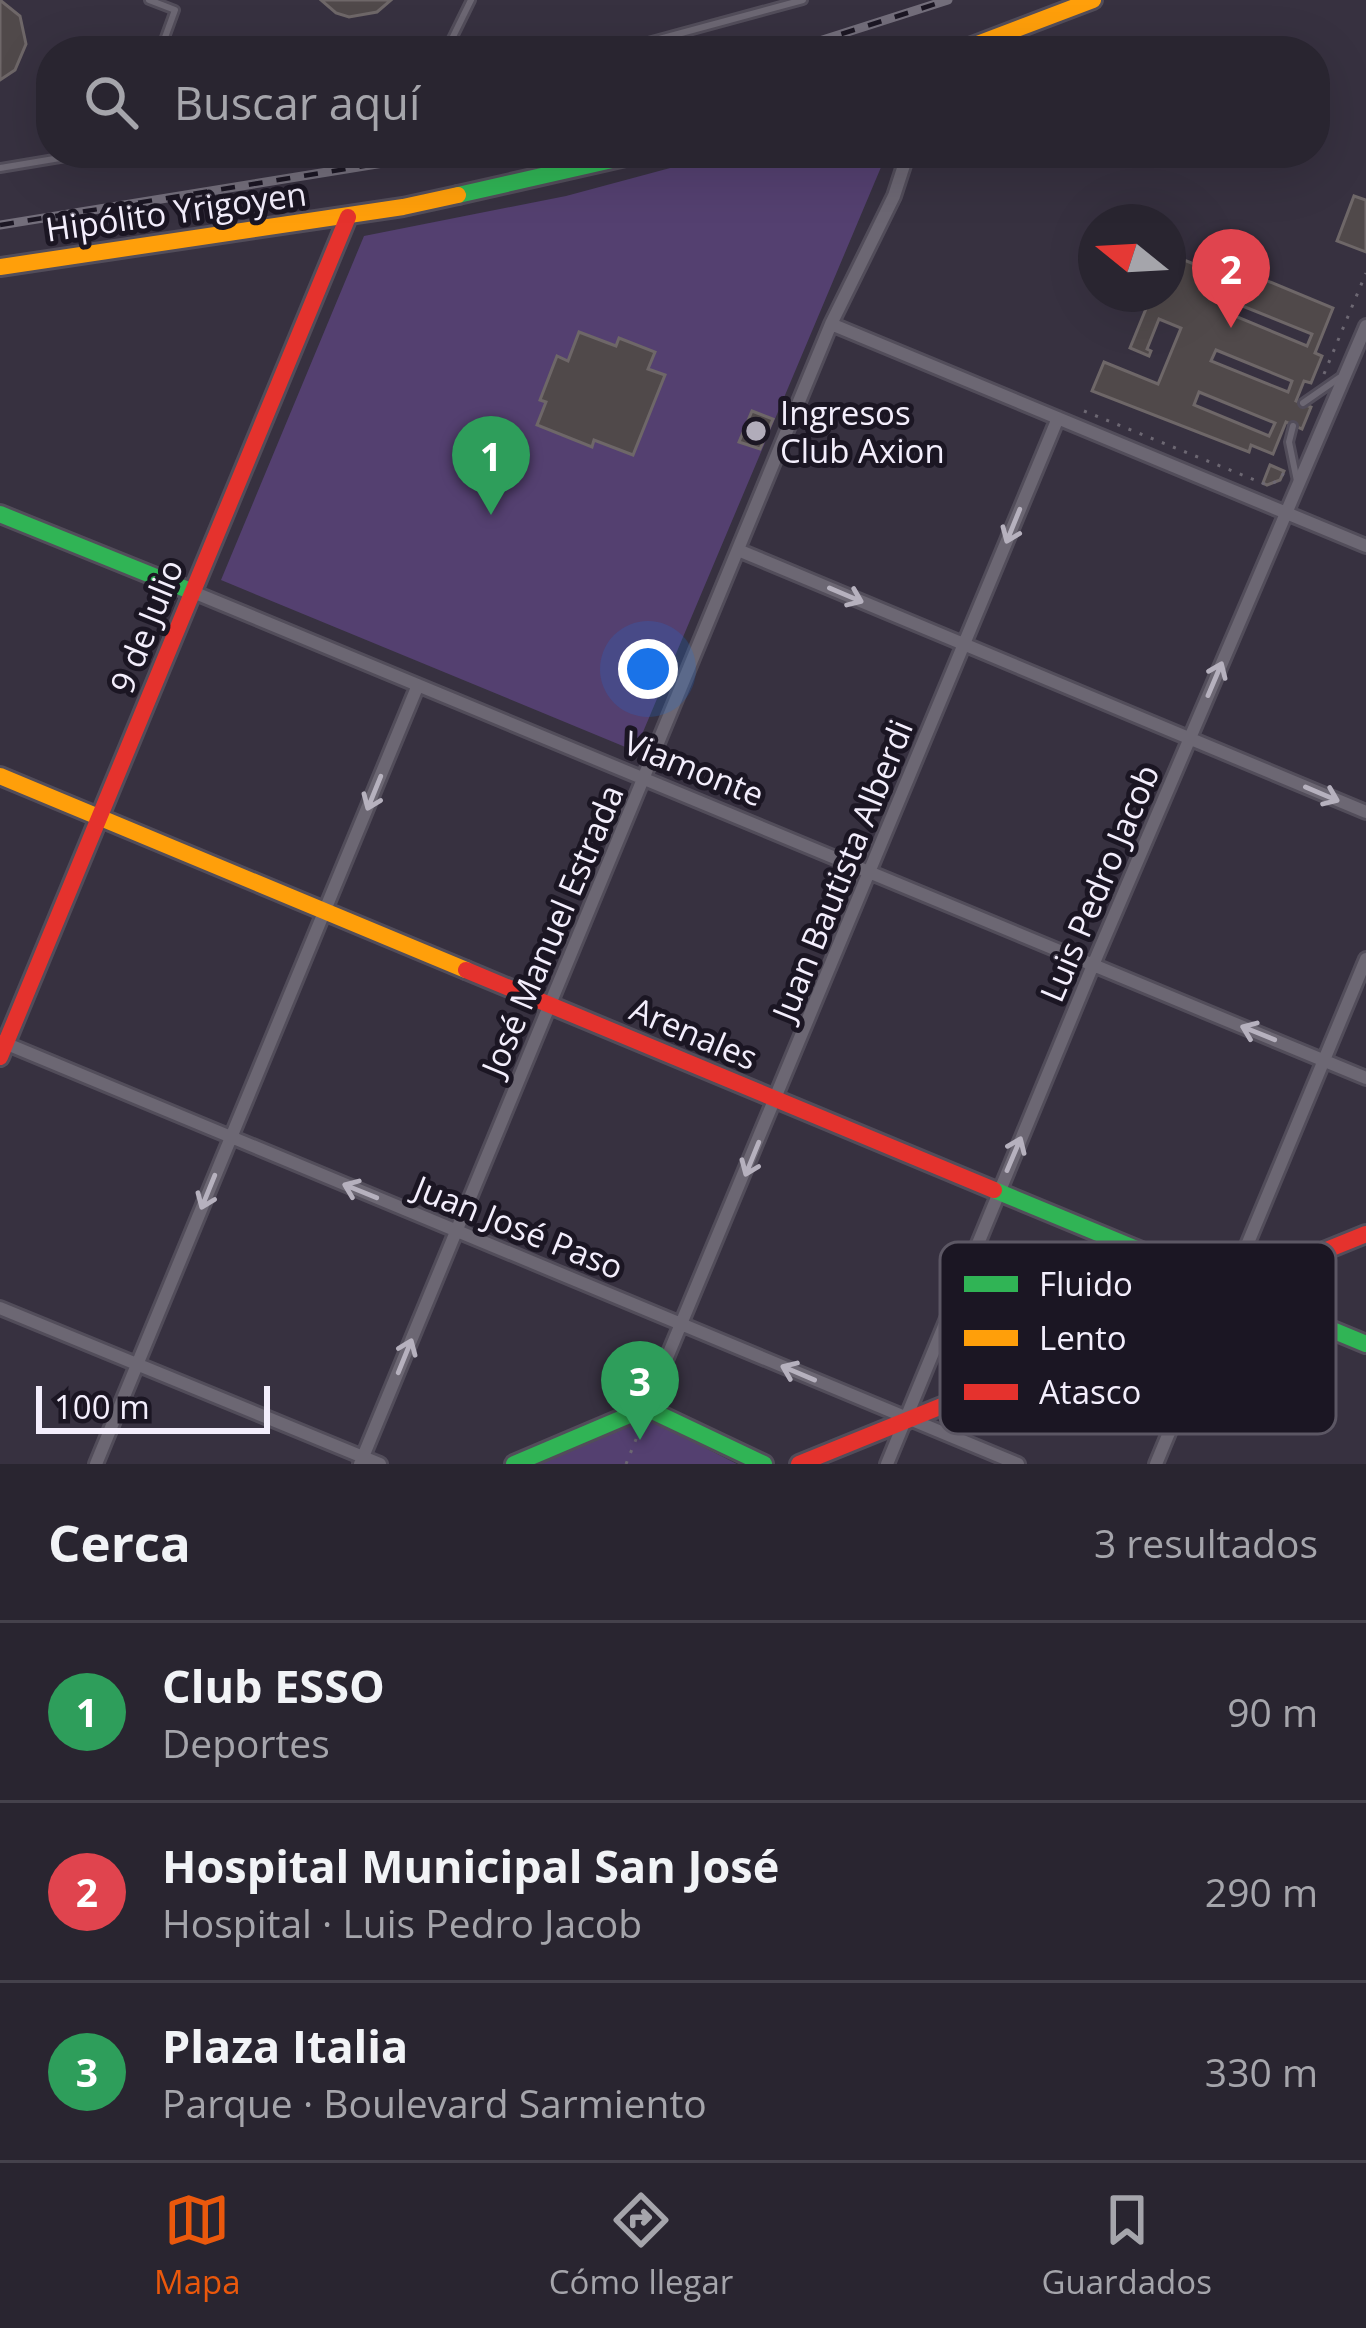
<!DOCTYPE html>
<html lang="es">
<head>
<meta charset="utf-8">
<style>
  :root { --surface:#292530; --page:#312d38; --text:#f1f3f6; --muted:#a5a5ab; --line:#45424c; --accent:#ea580c }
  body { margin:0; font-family:"Open Sans",sans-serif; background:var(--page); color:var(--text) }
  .compass { position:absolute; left:1078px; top:204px; width:108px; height:108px; border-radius:50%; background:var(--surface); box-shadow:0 12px 48px #0002; rotate:288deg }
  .scale { position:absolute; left:36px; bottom:30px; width:234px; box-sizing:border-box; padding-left:12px; border:6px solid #f3eefc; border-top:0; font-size:33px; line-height:42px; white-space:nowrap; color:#f3eefc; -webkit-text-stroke:9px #1b1623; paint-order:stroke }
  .you { position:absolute; left:648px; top:669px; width:42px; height:42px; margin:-30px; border:9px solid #fff; border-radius:50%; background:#1a73e8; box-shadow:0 0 0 18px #1a73e833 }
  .badge { display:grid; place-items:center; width:78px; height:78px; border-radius:50%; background:var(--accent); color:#fff; font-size:39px; font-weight:700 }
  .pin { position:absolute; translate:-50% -99px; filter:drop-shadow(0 3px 6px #0008) }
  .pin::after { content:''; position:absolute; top:63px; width:42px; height:36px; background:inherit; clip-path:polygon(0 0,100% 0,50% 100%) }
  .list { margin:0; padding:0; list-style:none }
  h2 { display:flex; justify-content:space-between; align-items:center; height:156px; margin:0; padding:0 48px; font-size:51px }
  h2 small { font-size:39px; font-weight:400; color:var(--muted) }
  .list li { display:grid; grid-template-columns:78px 1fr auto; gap:36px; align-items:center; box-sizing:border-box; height:180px; padding:0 48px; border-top:3px solid var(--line) }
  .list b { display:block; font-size:45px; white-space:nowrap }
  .list p { margin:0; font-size:39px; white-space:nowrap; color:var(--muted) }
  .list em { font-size:39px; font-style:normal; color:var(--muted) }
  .icon { flex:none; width:66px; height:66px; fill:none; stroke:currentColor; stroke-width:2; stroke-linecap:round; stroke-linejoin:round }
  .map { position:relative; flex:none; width:1366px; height:1464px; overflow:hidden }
  .search { position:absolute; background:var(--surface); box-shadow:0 12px 48px #0002; left:36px; right:36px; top:36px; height:132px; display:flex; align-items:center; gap:30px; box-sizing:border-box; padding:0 42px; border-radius:48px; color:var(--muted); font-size:45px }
  .sheet { height:696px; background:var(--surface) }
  nav { display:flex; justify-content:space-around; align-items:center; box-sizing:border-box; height:168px; border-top:3px solid var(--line); background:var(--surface); font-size:33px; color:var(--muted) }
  nav a { display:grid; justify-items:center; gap:6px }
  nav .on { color:var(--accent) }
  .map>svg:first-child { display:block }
</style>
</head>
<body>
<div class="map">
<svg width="1366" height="1464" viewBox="0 0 1366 1464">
  <rect width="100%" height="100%" fill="#373140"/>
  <!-- green -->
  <path fill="#544070" d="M726,153H887L635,751L221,580L364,236L566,196Z
    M645,1417L737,1464H533Z"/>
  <!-- building -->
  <path fill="#50494a" stroke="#6e6768" stroke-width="3" fill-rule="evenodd" d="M0,0L20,16L26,44L15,70L0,80Z
    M321,0H391L377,12L349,17L336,13Z
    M1354,196L1366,200V252L1337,241Z
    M1210,252L1248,268L1246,272L1333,308L1315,353L1322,356L1311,383L1304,381L1296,401L1311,407L1302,429L1286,422L1273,454L1251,445L1249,452L1092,391L1104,362L1158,384L1181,328L1159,319L1147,349L1151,351L1149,356L1130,348L1152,294H1168L1169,254L1204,268ZM1235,303L1312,334L1307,346L1230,314ZM1216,350L1292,381L1288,392L1211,361ZM1199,392L1275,423L1269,436L1194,405Z
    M579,332L616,346L619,338L655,352L648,369L665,375L633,455L594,440L592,447L537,425L546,402L540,400L557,356L568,361Z
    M752,411L773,419L760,449L739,442Z
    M1270,465L1284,471L1280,480L1267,485L1263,483Z
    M634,650L650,659L639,688L622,679Z"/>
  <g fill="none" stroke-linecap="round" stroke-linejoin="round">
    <defs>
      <path id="lane" d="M149,0L175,10L160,51
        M446,51L471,0
        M615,51L803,0
        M0,168L90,153
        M1303,403L1339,378
        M1293,426L1289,442L1297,481"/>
      <path id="street" d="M831,324L1366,546
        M738,550L1366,812
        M193,592L1366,1078
        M0,1041L1018,1464
        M0,1308L380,1464
        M646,1408L1058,418
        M96,1464L418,685
        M360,1464L831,324L894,196L908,153
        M887,1464L1093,965L1366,326
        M1156,1464L1366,959"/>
      <path id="fast" d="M458,195L643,153
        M0,514L193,592
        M994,1190L1366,1344
        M514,1464L646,1408L764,1464"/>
      <path id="slow" d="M959,51L1093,0
        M0,267L403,207L458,195
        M0,776L466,970"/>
      <path id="jam" d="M466,970L994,1190
        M0,1057L348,217
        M799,1464L1366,1234"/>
    </defs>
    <!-- lane casing -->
    <use href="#lane" stroke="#524d5a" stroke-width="12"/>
    <!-- street casing -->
    <use href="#street" stroke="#524d5a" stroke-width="18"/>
    <!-- fast casing -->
    <use href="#fast" stroke="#524d5a" stroke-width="22"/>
    <!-- slow casing -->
    <use href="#slow" stroke="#524d5a" stroke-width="22"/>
    <!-- jam casing -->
    <use href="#jam" stroke="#524d5a" stroke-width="22"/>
    <!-- path -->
    <path stroke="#6d6873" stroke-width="3" stroke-dasharray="3 9" stroke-linecap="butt" d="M1324,374L1366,273
      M1084,411L1267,485L1280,480L1284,472
      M626,1464L641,1427"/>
    <!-- lane -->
    <use href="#lane" stroke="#6c6773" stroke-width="6"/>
    <!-- street -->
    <use href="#street" stroke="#6c6773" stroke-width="12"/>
    <!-- fast -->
    <use href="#fast" stroke="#30b455" stroke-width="16"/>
    <!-- slow -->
    <use href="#slow" stroke="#ff9f0a" stroke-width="16"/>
    <!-- jam -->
    <use href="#jam" stroke="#e5322d" stroke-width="16"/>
    <defs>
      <path id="rail" d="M788,51L948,0
        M0,225L445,153"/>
    </defs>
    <!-- rail casing -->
    <use href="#rail" stroke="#736e7b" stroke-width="9"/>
    <!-- rail -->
    <use href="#rail" stroke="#1b1623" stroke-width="4.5" stroke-dasharray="14" stroke-linecap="butt"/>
  </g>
  <!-- one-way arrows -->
  <defs><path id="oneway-shaft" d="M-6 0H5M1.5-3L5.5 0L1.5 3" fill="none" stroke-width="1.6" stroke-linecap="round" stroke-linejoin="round" transform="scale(3)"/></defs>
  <g stroke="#b6b1be">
    <use href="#oneway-shaft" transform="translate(1013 526) rotate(112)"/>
    <use href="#oneway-shaft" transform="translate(846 595) rotate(23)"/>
    <use href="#oneway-shaft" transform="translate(1215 679) rotate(-67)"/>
    <use href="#oneway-shaft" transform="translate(374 793) rotate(112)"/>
    <use href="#oneway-shaft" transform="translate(1322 794) rotate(23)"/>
    <use href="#oneway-shaft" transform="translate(1258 1033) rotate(-158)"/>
    <use href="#oneway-shaft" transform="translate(1014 1154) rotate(-67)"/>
    <use href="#oneway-shaft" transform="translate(752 1159) rotate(112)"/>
    <use href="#oneway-shaft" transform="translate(360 1191) rotate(-158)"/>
    <use href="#oneway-shaft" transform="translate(208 1192) rotate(112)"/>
    <use href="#oneway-shaft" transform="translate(405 1356) rotate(-68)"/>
    <use href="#oneway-shaft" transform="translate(798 1373) rotate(-157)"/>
  </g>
  <!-- markers -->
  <circle fill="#b1acba" stroke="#1b1623" stroke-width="4.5" cx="756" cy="431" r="12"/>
  <g text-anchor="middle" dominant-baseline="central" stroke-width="10" stroke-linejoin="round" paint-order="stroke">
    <!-- street labels -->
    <g font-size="33" fill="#f3eefc" stroke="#1b1623">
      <text transform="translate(176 211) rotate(-8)">Hipólito Yrigoyen</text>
      <text transform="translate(146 626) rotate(-68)">9 de Julio</text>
      <text transform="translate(694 768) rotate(22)">Viamonte</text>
      <text transform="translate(842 870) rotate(-68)">Juan Bautista Alberdi</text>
      <text transform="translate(1099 883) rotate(-67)">Luis Pedro Jacob</text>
      <text transform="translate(552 930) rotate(-67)">José Manuel Estrada</text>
      <text transform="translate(694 1033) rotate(23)">Arenales</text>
      <text transform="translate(519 1227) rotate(22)">Juan José Paso</text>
    </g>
    <!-- poi labels -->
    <g font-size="33" fill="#f3eefc" stroke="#1b1623" text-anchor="start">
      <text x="780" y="412">Ingresos<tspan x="780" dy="38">Club Axion</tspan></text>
    </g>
  </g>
  <!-- legend -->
  <rect x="940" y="1242" width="396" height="192" rx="18" fill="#1b1623" stroke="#5c5764" stroke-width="3"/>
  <rect x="964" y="1276" width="54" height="16" fill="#30b455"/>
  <rect x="964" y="1330" width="54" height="16" fill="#ff9f0a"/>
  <rect x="964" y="1384" width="54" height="16" fill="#e5322d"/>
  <g font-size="33" fill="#f3eefc">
    <text x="1039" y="1296">Fluido</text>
    <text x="1039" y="1350">Lento</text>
    <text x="1039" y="1404">Atasco</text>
  </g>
</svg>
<svg class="compass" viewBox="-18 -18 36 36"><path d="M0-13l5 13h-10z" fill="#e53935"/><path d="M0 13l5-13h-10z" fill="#a5a5ab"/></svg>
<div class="scale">100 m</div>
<div class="you"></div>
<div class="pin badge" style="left:491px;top:515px;background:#2e9e5b">1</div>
<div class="pin badge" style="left:1231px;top:328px;background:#e0444e">2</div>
<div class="pin badge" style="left:640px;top:1440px;background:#2e9e5b">3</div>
<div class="search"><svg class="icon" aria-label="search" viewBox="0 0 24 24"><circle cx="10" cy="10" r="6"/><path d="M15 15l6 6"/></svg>Buscar aquí</div>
</div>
<section class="sheet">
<h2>Cerca<small>3 resultados</small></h2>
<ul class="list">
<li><span class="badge" style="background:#2e9e5b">1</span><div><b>Club ESSO</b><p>Deportes</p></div><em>90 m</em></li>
<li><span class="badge" style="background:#e0444e">2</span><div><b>Hospital Municipal San José</b><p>Hospital · Luis Pedro Jacob</p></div><em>290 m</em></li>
<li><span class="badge" style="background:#2e9e5b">3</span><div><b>Plaza Italia</b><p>Parque · Boulevard Sarmiento</p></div><em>330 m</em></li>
</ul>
</section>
<nav>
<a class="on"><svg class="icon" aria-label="map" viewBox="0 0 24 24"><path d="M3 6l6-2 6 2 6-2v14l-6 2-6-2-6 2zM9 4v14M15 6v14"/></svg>Mapa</a>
<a><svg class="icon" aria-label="directions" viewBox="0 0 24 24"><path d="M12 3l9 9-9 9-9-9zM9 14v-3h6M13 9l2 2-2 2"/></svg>Cómo llegar</a>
<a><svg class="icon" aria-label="saved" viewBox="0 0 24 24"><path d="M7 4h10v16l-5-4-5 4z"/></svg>Guardados</a>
</nav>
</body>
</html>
